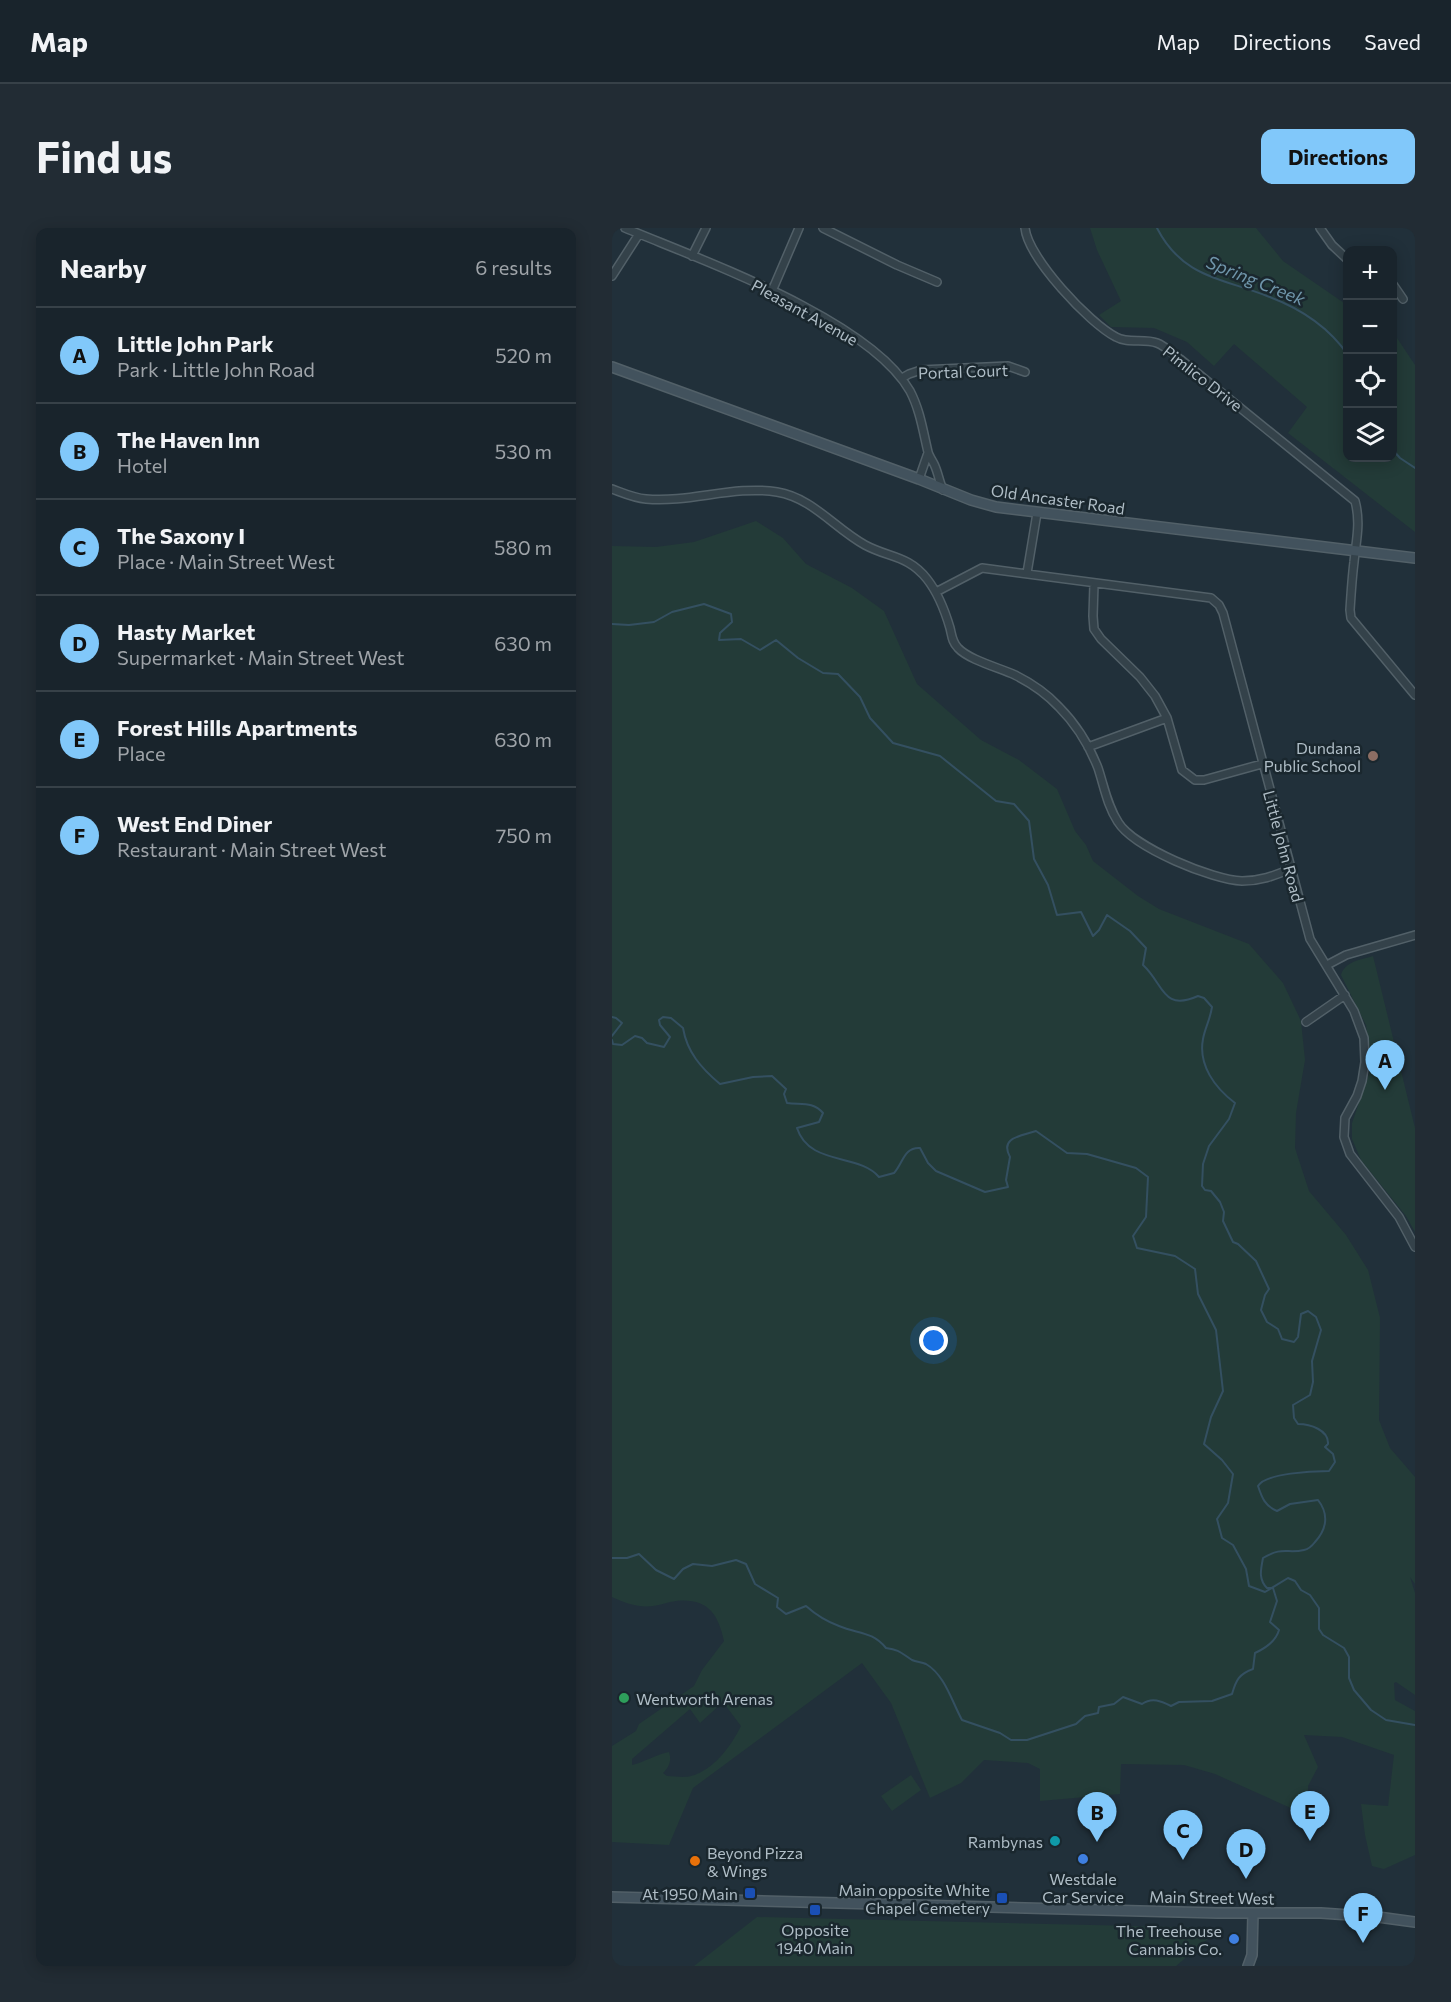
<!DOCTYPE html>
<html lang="en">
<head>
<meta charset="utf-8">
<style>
  :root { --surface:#19242c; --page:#222c34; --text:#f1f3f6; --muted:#9fa4a9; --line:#374148; --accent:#81c8fa }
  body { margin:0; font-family:Commissioner,sans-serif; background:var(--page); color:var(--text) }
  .controls { position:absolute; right:18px; top:18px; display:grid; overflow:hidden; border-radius:12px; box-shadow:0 3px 15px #0003 }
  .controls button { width:54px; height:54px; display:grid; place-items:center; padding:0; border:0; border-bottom:2px solid var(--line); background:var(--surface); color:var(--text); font:30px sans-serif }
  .you { position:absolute; left:322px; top:1113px; width:21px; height:21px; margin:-15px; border:4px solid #fff; border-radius:50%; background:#1a73e8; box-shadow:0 0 0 9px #1a73e833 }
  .badge { display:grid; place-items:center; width:39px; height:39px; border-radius:50%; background:var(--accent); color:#111; font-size:20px; font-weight:700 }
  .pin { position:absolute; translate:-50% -50px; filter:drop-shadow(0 2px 3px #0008) }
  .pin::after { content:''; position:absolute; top:32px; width:21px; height:18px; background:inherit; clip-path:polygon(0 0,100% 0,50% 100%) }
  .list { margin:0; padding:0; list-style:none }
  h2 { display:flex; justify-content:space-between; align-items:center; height:78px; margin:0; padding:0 24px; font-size:26px }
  h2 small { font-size:20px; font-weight:400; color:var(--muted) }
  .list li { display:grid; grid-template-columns:39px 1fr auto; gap:18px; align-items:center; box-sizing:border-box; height:96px; padding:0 24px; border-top:2px solid var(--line) }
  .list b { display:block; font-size:22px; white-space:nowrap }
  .list p { margin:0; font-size:20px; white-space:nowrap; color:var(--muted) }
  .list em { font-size:20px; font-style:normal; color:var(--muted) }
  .icon { flex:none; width:33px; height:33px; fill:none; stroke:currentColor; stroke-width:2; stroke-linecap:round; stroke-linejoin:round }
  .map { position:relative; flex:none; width:803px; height:1738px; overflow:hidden; border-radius:12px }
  header { display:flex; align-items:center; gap:36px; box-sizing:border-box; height:84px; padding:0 30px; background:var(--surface); border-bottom:2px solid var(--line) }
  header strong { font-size:28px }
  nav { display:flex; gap:33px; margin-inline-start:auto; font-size:21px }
  .intro { display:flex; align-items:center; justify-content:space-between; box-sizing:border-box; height:144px; padding:0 36px }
  h1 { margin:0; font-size:42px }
  .button { padding:15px 27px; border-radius:12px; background:var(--accent); color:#111; font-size:21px; font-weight:700 }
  main { display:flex; gap:36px; padding:0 36px }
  aside { flex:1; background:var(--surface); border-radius:12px; box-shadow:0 3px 15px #0003 }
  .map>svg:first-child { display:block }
</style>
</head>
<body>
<header>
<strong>Map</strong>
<nav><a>Map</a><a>Directions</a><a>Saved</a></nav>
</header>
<div class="intro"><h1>Find us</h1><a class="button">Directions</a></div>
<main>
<aside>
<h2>Nearby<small>6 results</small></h2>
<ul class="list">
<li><span class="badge">A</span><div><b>Little John Park</b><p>Park · Little John Road</p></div><em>520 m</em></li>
<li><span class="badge">B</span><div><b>The Haven Inn</b><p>Hotel</p></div><em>530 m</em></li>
<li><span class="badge">C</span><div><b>The Saxony I</b><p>Place · Main Street West</p></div><em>580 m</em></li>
<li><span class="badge">D</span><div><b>Hasty Market</b><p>Supermarket · Main Street West</p></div><em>630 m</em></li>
<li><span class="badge">E</span><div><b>Forest Hills Apartments</b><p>Place</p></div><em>630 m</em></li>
<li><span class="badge">F</span><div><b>West End Diner</b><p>Restaurant · Main Street West</p></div><em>750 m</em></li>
</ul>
</aside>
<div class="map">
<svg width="803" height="1738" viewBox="0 0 803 1738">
  <rect width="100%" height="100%" fill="#21303a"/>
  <!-- green -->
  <path fill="#233b38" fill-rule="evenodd" d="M478,0H644L671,33L735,77L736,230H780L781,107L785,110L803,137V304L676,205L695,179L622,116L602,138L575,114L542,100L499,99L487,87L509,73L485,22Z
    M144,293L171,310L194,336L240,360L272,383L305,456L369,512L407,532L445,561L463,603L474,617L481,633L526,668L547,681L637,716L671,755L689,793L693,832L684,885L683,920L697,963L734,1007L756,1042L768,1090L767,1192L778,1220L803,1249V1356L798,1349L803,1365V1467L784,1454L782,1455L783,1472L803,1483V1627L772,1641L760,1638L753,1607L749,1576L776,1578L782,1527L730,1509L692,1507L706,1539L696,1558V1567L681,1581L603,1546L572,1537L509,1536L508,1566L428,1573V1541L416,1535L372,1532L349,1555L318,1570L279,1475L250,1435L81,1560L57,1617L0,1614V1518L24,1503L27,1496L82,1458L90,1442L112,1413C106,1385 95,1370 64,1373C56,1374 49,1377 41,1378C28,1380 12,1375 0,1369V318L44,319L82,314ZM111,1474L129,1498C119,1518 102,1542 79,1548C72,1550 62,1548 55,1548L51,1545C57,1540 60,1532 57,1524C45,1526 33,1534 20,1537V1531L78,1481L88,1495Z
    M761,728L803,900V1004L794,988L749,932L740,911V895L760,837L754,797L729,747C733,733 749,732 761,728Z
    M299,1547L309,1562L280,1583L269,1568Z
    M145,1689L609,1700L564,1738H82Z"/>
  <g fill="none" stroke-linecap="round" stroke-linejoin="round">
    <!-- stream -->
    <path stroke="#345061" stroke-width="2" d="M545,0C570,49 609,50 655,68C688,80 716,98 736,127
      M780,221L788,230L803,240
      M0,396L17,397L42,394L60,384L92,376L119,386L120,394L108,405L107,412L129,411L148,422L164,412L186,430L211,445L226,446L248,469L258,490L281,515L328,528L384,573L402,576L417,593L422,631L436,657L445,687L469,684L481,708L487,702L495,687L518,703L534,720L531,737C552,756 550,784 586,768L592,770L600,779C598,792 593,800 591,811C586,837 603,860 623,875L617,891L597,918L591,936L590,958L593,962L599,963L608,974L612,984L611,993L621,1014L626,1016L644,1033L657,1061L653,1067L649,1082L655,1094L666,1101L670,1111L682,1114L686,1109L689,1086L696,1083L704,1089L709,1102L700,1133L701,1154L698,1167L681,1177L682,1190L686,1196C698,1196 717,1202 716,1216L713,1219L721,1226L723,1234L717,1243C701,1243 654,1245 646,1258C650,1270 653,1278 665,1283L678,1276L706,1272C717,1286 715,1301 703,1314C700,1318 697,1321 692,1322C675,1326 671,1318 651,1330C649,1341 646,1351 655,1360H661
      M0,789L4,790L10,795L0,808
      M0,812L1,816L10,817L23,808L30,810L35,815L52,819L58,809L48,797L47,792L51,789L59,790L71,800C75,824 89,840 108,856L141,849L160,848L174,861L172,866L175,875C189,877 201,873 211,885L207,894L185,900C197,938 247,925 267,949L282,945C291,935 292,919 308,920L316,935L324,943L373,964L396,959L394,952L398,929C387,909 410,908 424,903L455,925L475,926L524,940L536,949L534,989L521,1008L525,1020L563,1028L583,1041L586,1066L604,1102L611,1163L599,1189L592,1216L610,1232L621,1246L616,1275L605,1291L610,1310L621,1317L634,1341L637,1358L653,1364L676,1350L683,1353L689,1362L698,1367L707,1380V1401L711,1407L732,1420L737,1429V1450L742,1462L759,1482L774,1492L803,1497
      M0,1330H15L27,1326L44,1342L62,1351L71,1341L81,1336L100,1338L124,1332L134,1336L143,1356L166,1370L165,1379L174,1386L194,1378C203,1386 216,1394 227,1398C246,1406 260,1403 274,1420C288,1422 289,1425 300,1432C304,1434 309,1434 314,1436C333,1447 340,1474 350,1492L388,1505L399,1512H415L464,1496L473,1488L486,1485L487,1479L502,1476L511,1469L530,1476C540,1469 549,1473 559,1478L567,1474L600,1473L620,1466C624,1452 627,1446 641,1441L643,1425C654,1420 664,1413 667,1402L658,1394L665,1373L661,1360"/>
    <defs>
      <path id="street" d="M13,0C89,32 257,91 298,163C308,182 311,203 316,224C317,228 320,232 322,236C326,244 327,253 331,262
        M211,0L285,37L325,54
        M413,0C416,30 477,95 504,109C516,116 532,110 545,115C553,118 561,126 568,131L743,273C749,295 744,313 742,334C740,350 739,366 738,382L739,390L803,467
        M708,0L720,17L736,32
        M80,28L94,0
        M0,48L27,6
        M780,55L791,71
        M160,63L187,0
        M290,150L297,146L309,142L396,138L413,144
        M307,251L316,225
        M0,261C11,265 22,270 34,271C78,275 122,257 165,264C201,270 222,300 253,317C277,330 296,327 315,351C326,365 333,383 338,400C340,408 340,414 346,420C357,432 388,440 403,447C419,455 435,466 447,479C464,496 477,517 486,540C492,558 495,577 506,594C522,620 601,652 630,653C648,653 662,648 678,641
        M415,345L425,285
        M482,356L481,388L482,401L489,411L528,449L543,468L555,490L570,542L583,552H592L650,536
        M324,364L370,340L599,370L607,377L611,385L698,711L742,783L752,810L753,834L750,853L745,868L733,890L732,909L738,926L787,989L803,1019
        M476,519L555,490
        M715,737L734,727L803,707
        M694,794L733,767"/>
      <path id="secondary" d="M0,139L307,251L359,272L384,279L803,330
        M0,1669L605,1685H709L766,1689L803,1694
        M636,1738L640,1727L641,1685"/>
    </defs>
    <!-- street casing -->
    <use href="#street" stroke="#526068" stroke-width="10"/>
    <!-- secondary casing -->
    <use href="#secondary" stroke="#526068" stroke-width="12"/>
    <!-- street -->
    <use href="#street" stroke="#34424a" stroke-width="7"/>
    <!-- secondary -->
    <use href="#secondary" stroke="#42525d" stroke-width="9"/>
  </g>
  <!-- markers -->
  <circle fill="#8d6e63" stroke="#1a272e" stroke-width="2" cx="761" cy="528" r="6"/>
  <circle fill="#2e9e5b" stroke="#1a272e" stroke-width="2" cx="12" cy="1470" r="6"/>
  <circle fill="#0f9aa8" stroke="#1a272e" stroke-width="2" cx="443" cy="1613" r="6"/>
  <g fill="#3f7fe0" stroke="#1a272e" stroke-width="2">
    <circle cx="471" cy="1631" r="6"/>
    <circle cx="622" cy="1711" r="6"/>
  </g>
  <circle fill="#e8710a" stroke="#1a272e" stroke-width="2" cx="83" cy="1633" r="6"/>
  <g fill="#1a4fb4" stroke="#1a272e" stroke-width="2">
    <rect x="132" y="1659" width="12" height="12" rx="3"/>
    <rect x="384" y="1664" width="12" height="12" rx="3"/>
    <rect x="197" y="1676" width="12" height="12" rx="3"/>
  </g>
  <g text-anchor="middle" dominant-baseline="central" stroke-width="5" stroke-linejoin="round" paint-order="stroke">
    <!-- street labels -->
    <g font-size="16" fill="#afbdc6" stroke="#1a272e">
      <text transform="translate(193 84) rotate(29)">Pleasant Avenue</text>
      <text transform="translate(351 143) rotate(-2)">Portal Court</text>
      <text transform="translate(591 150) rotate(38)">Pimlico Drive</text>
      <text transform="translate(446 271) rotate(8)">Old Ancaster Road</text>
      <text transform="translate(672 618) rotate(75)">Little John Road</text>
      <text transform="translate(600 1669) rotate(1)">Main Street West</text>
    </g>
    <!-- poi labels -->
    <g font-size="16" fill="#afbdc6" stroke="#1a272e" text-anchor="end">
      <text x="749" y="519">Dundana<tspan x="749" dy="18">Public School</tspan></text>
      <text x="24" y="1470" text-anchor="start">Wentworth Arenas</text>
      <text x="431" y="1613">Rambynas</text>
      <text x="95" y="1624" text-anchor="start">Beyond Pizza<tspan x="95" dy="18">&amp; Wings</tspan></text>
      <text x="471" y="1650" text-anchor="middle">Westdale<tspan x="471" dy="18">Car Service</tspan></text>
      <text x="378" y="1661">Main opposite White<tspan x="378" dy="18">Chapel Cemetery</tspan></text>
      <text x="126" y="1665">At 1950 Main</text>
      <text x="203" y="1701" text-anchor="middle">Opposite<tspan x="203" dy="18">1940 Main</tspan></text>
      <text x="610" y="1702">The Treehouse<tspan x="610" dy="18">Cannabis Co.</tspan></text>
    </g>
    <!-- water labels -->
    <g font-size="18" font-style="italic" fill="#6f95aa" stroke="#1a272e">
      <text transform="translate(644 52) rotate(22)">Spring Creek</text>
    </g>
  </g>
</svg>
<div class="controls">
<button>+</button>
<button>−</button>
<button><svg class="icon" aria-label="locate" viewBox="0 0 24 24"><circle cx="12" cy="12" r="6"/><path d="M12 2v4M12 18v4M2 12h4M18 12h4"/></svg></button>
<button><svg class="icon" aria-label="layers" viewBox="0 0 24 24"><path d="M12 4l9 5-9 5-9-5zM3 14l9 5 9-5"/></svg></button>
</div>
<div class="you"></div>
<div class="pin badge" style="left:773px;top:862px">A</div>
<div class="pin badge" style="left:485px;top:1614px">B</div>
<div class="pin badge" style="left:571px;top:1632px">C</div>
<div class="pin badge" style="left:634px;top:1651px">D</div>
<div class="pin badge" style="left:698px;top:1613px">E</div>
<div class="pin badge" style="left:751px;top:1715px">F</div>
</div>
</main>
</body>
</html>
